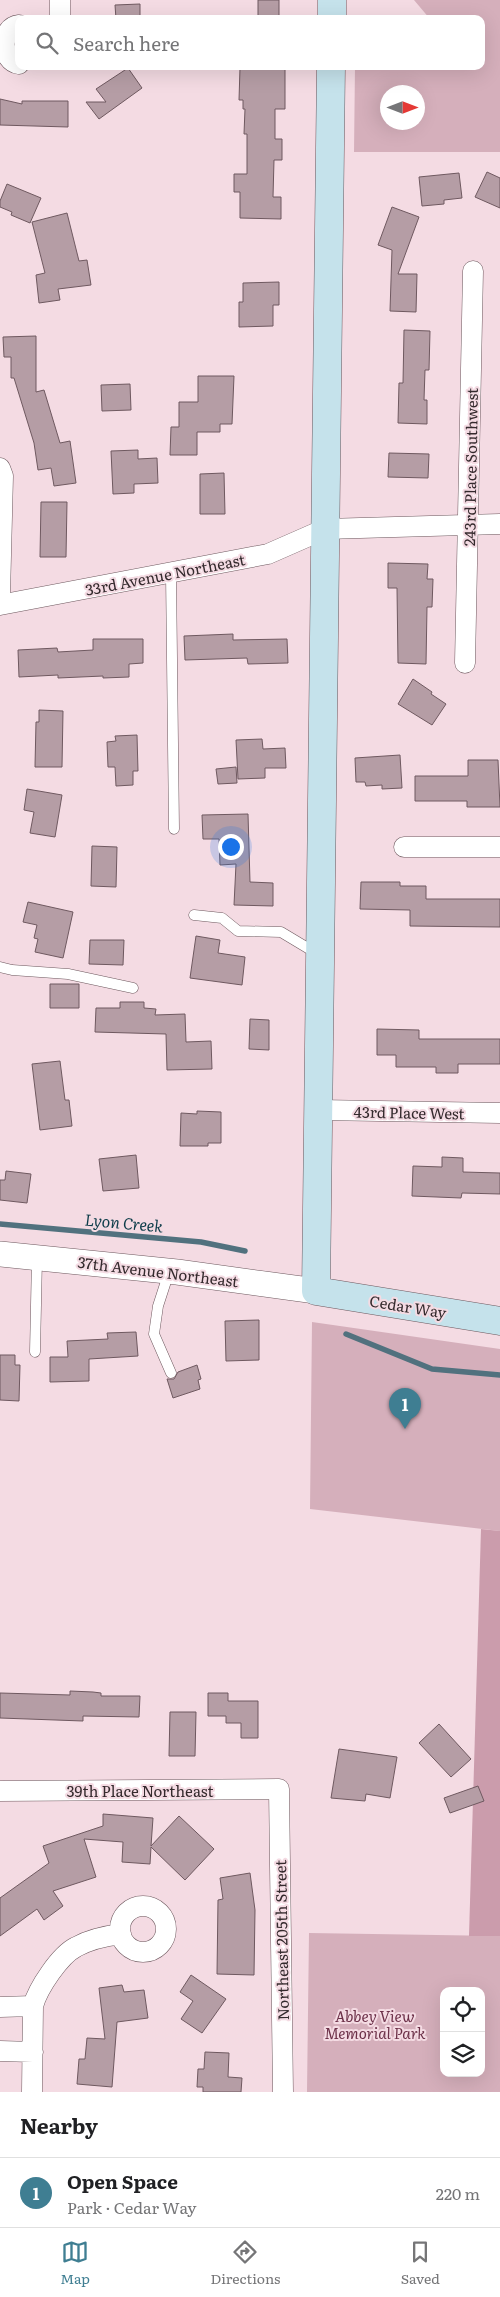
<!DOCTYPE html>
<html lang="en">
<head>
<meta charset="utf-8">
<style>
  :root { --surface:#fff; --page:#f6f6f6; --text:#202124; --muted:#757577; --line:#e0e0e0; --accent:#3f7e92 }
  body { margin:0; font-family:Literata,serif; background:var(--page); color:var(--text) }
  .controls { position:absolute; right:15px; bottom:15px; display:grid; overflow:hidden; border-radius:10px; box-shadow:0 5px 20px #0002 }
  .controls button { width:45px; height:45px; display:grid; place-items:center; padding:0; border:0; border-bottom:1px solid var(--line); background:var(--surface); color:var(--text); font:25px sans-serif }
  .compass { position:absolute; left:380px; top:85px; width:45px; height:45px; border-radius:50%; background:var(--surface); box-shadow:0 5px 20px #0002; rotate:90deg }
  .you { position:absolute; left:230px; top:846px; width:18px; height:18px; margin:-12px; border:4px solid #fff; border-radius:50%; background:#1a73e8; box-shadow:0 0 0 8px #1a73e833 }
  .badge { display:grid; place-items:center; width:32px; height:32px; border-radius:50%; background:var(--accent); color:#fff; font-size:16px; font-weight:700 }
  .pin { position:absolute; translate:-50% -41px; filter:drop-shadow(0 1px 2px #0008) }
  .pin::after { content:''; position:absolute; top:26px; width:18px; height:15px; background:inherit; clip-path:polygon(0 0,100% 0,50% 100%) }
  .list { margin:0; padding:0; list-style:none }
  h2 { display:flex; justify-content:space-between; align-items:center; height:65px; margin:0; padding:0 20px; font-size:21px }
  h2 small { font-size:16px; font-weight:400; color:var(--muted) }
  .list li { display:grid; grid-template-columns:32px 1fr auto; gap:15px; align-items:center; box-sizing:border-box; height:70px; padding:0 20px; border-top:1px solid var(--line) }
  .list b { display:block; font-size:19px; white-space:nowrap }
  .list p { margin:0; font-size:16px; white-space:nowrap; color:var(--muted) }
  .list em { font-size:16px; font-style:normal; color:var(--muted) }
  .icon { flex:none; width:28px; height:28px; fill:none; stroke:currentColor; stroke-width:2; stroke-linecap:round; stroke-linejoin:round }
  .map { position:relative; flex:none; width:500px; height:2092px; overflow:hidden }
  .search { position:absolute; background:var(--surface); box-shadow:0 5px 20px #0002; left:15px; right:15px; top:15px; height:55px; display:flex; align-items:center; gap:12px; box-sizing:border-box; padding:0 18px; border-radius:10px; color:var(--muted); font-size:19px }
  .sheet { height:135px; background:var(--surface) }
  nav { display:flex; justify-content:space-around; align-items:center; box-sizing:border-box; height:70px; border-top:1px solid var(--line); background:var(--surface); font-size:14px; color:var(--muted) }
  nav a { display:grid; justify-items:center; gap:2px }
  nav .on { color:var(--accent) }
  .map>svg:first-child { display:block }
</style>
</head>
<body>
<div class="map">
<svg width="500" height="2092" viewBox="0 0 500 2092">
  <rect width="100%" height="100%" fill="#f4dbe3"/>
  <!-- green -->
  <path fill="#d5afbb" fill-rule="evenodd" d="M414,0H500V152H354L355,66H481V19H430ZM388,92H418V122H388Z
    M312,1322L500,1349V1531L310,1509Z
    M309,1933L500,1936V2092H307ZM444,1991H481V2073H444Z"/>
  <!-- forest -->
  <path fill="#cb9cac" d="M481,1529L500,1531V1936H469Z"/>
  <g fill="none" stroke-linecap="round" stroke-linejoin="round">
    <!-- stream -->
    <path stroke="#51717e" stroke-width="5.5" d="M0,1224L201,1242L245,1251
      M346,1334L432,1369L500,1375"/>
  </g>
  <!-- building -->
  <path fill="#b59da5" stroke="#6f5960" d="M258,0H279V19H258Z
    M140,4V19H116L115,5Z
    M128,68L142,88L99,119L86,102H106L96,89Z
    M240,68H285V109H275V139H282V160H274L273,197H281V219L240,218V192H234V174H247V134H244L245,109H243V100H239Z
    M0,99L22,104V101H68V127L0,125Z
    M487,172L500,178V208L475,197Z
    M459,173L462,198L444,200V204L422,206L419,177Z
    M7,184L41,198L30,223L11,215L12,212L0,207V201Z
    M392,207L419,217L398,274H417L416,312L390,311L392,250L378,245Z
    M67,213L79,261L87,260L91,285L58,289L60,300L39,303L36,275L45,273L32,222Z
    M279,282V305H273V326L239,327V302H243V283Z
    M404,330L430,331L429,370H425L424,400H427V424L398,423L399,383H403Z
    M36,336V392L44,390L60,443L70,441L76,483L54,486L51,468L38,470L34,443L14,378H11V357H4L3,337Z
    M198,376H234L232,424H220V432H197V455H170L171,427H179V402H198Z
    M130,384L131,410L102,411L101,385Z
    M138,450V459L157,458L158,483L134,484V493L113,494L111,451Z
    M389,453L429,454L428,478L388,477Z
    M224,473L225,514H200V474Z
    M41,502H67L66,557H40Z
    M388,563L428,564L427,579H433L432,607H427L426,664L398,663L397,588H388Z
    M233,634V640L287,639L288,663L248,664L247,658L185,660L184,636Z
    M93,639H143V663L129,664V677L103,678V676L58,678V675L19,677L18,650L57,648L58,652L93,650Z
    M413,679L432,692L431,694L446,704L432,725L398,704Z
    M39,710L63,711L62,767H35L36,722H39Z
    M137,735L138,771H133V785L116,786L115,767H108L107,742L116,741L115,736Z
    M262,739L263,749L285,748L286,768H265V778L238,779L236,740Z
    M400,755L402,788L382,789V785L366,786L365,782H356L355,758Z
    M468,760H498L500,807H467V801H415V776H468Z
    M236,767L237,783L218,784L216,769Z
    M27,789L62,795L55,837L30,833L34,812L24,810Z
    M248,814L250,882L273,883V906L234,905L236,864L220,865L219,839H203L202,815Z
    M92,846L117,847L116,887L91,886Z
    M361,882H400V886H426V899H500V927L410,926V910L360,909Z
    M28,902L73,912L63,958L35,952L38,939L34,938L37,925L23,922Z
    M196,936L220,940L218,953L245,957L242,985L190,978Z
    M90,940H124L123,965L89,964Z
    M50,984H79V1008H50Z
    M120,1002H144V1008L156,1009L155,1015L185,1014L186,1042L211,1041L212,1069L167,1070L166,1034L95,1032L96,1008H120Z
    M250,1019L269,1020V1050L249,1049Z
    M377,1029L419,1030V1039H500V1064H458V1073H436V1067H396V1055H377Z
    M60,1061L65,1100H69L72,1126L40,1130L32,1064Z
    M197,1111L221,1112V1143H208V1146H180L181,1113L197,1114Z
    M136,1155L139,1188L103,1191L99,1159Z
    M442,1157L463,1158V1172L500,1173V1194L462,1193L461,1198L412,1196L413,1166L442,1167Z
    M6,1171L31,1174L27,1203L0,1200V1180H5Z
    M259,1320V1360L226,1361L225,1321Z
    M136,1332L138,1356L89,1359V1381L50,1382V1357H68L67,1341L108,1339L107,1333Z
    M0,1355H15V1365H20L19,1401L0,1400Z
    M197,1365L201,1379L198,1380L200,1389L173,1398L167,1379H174L178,1372Z
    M70,1691L93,1692L101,1693V1696H140L139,1717L83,1716V1721L0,1718V1693L70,1695Z
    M208,1693H228V1701H258V1738H241V1723H226V1716H208Z
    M170,1712H196L195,1756H169Z
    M439,1724L471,1759L451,1777L419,1743Z
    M339,1749L397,1757L390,1798L366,1794L365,1801L331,1798Z
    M478,1786L484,1801L450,1813L444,1798Z
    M103,1814L153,1818L151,1846L179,1816L214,1849L185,1880L151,1847L150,1864L122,1862L123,1842L84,1839L96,1877L53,1891L63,1906L44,1920L37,1909L0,1936V1898L49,1863L43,1846L103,1826Z
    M250,1873L255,1910L254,1975L217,1974L218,1900L223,1899L220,1878Z
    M191,1975L226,1999L202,2033L181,2019L193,2001L180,1992Z
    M122,1985L124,1992L144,1990L148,2018L117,2022L112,2087L77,2084L79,2059H85L87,2038L105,2039L99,1988Z
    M205,2052L229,2053L228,2077L242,2078L241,2092H203V2087H197L198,2069H204Z"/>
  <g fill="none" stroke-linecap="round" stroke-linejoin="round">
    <defs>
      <path id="service" d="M171,574L174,829
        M194,915L222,918L238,931L281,932L316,953
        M0,967L12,970L68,974L133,988
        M169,1272L158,1306L154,1334L171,1373
        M35,1352L37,1258"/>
      <path id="minor" d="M60,19V0
        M19,25C0,27 0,61 19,64
        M0,468L3,476L0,595
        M0,605L268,554L325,529L500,524
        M465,663L473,271
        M404,847H500
        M319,1110L500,1113
        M0,1791L279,1789L283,2092
        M120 1929a23 23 0 1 1 46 0a23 23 0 1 1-46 0Z
        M0,2007L33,2006
        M0,2051L33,2052
        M32,2092L33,2006C38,1988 60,1955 76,1947C90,1939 105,1936 121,1934"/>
      <path id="tertiary" d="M0,1254L177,1272L316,1291"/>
      <path id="secondary" d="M332,19V0
        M331,66L316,1291L500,1321"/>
    </defs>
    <!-- service casing -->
    <use href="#service" stroke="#6d585e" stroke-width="11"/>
    <!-- minor casing -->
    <use href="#minor" stroke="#6d585e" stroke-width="21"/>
    <!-- tertiary casing -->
    <use href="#tertiary" stroke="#6d585e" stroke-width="26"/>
    <!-- secondary casing -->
    <use href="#secondary" stroke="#6d585e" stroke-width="29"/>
    <!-- service -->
    <use href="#service" stroke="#fff" stroke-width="10"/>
    <!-- minor -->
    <use href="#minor" stroke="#fff" stroke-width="20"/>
    <!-- tertiary -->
    <use href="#tertiary" stroke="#fff" stroke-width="25"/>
    <!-- secondary -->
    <use href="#secondary" stroke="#c5e2eb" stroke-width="28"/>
  </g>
  <g text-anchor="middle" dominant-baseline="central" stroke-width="4" stroke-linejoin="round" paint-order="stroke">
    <!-- street labels -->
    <g font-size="15" fill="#342a2d" stroke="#f4dbe3">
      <text transform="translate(470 467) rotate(-89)">243rd Place Southwest</text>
      <text transform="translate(165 574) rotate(-11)">33rd Avenue Northeast</text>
      <text transform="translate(409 1112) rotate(1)">43rd Place West</text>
      <text transform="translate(158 1271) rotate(7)">37th Avenue Northeast</text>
      <text transform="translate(408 1306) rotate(9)">Cedar Way</text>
      <text x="140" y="1790">39th Place Northeast</text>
      <text transform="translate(281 1940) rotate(-91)">Northeast 205th Street</text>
    </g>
    <!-- park labels -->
    <g font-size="15" font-style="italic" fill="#6c3048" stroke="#f4dbe3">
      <text x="375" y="2015">Abbey View<tspan x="375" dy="17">Memorial Park</tspan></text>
    </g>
    <!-- water labels -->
    <g font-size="16" font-style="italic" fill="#0e3d4a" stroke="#f4dbe3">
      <text transform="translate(124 1222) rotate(5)">Lyon Creek</text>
    </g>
  </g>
</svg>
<div class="controls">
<button><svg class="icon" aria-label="locate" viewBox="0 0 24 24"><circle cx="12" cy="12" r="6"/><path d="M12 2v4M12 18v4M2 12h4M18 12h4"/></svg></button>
<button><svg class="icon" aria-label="layers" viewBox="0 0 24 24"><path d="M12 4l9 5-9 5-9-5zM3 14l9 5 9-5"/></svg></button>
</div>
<svg class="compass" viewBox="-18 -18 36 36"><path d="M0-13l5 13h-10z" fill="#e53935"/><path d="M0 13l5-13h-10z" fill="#757577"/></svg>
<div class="you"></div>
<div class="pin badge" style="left:405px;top:1429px">1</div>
<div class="search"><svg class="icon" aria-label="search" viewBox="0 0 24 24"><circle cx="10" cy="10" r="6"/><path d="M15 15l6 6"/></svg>Search here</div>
</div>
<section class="sheet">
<h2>Nearby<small></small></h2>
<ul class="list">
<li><span class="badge">1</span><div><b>Open Space</b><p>Park · Cedar Way</p></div><em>220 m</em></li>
</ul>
</section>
<nav>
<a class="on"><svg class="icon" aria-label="map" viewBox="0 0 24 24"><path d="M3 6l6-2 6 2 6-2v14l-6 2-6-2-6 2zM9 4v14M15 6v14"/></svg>Map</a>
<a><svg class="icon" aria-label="directions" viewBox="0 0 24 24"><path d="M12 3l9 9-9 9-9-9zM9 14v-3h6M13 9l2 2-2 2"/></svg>Directions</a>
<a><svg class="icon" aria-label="saved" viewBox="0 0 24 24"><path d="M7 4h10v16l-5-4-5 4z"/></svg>Saved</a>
</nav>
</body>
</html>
